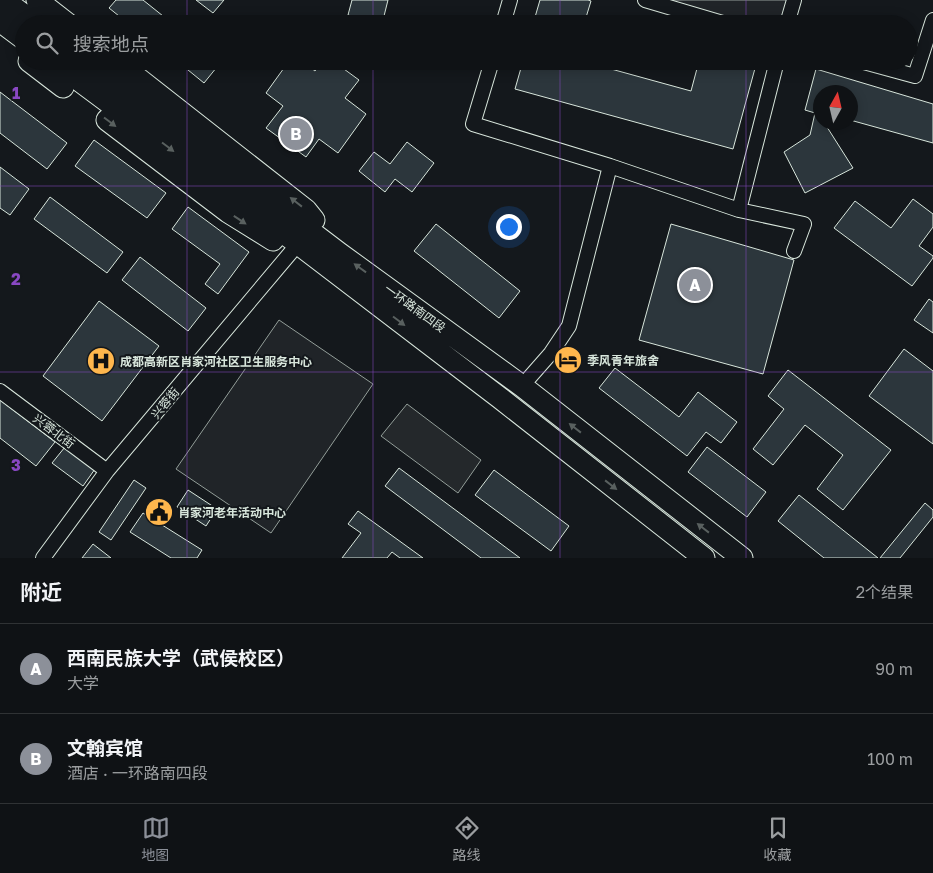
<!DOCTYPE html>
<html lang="zh">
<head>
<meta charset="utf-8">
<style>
  :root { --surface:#0f1215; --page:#181b1e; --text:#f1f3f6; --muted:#9b9ea0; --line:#2f3234; --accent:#8c9099 }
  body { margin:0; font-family:"Golos Text","Noto Sans SC",sans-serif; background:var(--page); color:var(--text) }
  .compass { position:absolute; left:813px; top:85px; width:45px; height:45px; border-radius:50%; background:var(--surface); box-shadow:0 2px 12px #0003; rotate:8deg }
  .you { position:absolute; left:508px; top:226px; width:18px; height:18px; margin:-12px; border:4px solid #fff; border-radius:50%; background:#1a73e8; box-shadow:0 0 0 8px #1a73e833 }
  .badge { display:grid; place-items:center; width:32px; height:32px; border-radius:50%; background:var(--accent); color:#fff; font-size:16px; font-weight:700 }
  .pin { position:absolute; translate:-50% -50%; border:2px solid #fff; box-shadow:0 1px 5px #0006 }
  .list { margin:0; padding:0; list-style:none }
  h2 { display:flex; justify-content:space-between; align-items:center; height:65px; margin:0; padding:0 20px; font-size:21px }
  h2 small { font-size:16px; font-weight:400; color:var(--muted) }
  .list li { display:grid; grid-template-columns:32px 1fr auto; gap:15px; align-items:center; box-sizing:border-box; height:90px; padding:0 20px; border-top:1px solid var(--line) }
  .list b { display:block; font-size:19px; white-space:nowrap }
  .list p { margin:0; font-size:16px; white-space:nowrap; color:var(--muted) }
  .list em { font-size:16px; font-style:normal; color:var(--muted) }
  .icon { flex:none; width:28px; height:28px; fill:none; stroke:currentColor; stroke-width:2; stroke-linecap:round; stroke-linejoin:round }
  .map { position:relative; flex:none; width:933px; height:558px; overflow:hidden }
  .search { position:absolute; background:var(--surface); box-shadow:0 2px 12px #0003; left:15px; right:15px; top:15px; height:55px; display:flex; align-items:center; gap:12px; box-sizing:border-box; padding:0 18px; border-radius:28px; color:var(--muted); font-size:19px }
  .sheet { height:245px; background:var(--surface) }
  nav { display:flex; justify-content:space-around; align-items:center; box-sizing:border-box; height:70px; border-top:1px solid var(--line); background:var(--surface); font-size:14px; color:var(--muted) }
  nav a { display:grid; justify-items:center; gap:2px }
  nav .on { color:var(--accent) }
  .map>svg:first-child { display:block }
</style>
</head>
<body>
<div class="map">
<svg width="933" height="558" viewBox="0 0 933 558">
  <rect width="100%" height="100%" fill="#14181c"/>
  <!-- green -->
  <path fill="#202428" stroke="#939e99" d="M644,0H794L787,24H726Z
    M279,320L373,384L271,533L176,469Z"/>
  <!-- parking -->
  <path fill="#24282b" stroke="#939e99" d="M407,404L481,460L458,493L381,436Z"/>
  <!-- building -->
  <path fill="#2c363c" stroke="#d8e6dc" d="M116,0H143L173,24H129L109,8Z
    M196,0H224L213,13Z
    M352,0H388L382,24L348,15Z
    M540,0H588L591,1L584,24H533Z
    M177,61H220L221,62L204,83Z
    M289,61H302L315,71L323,61H333L359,80L345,98L366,114L338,153L319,139L306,157L266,128L283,106L266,93Z
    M523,61H582L691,91L699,61H757L733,149L515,89Z
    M816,69L933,104V143L850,120V92H820V122H829L827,127L853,168L805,193L784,152L810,135L815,113L805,110Z
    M0,92L67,143L47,169L0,133Z
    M94,140L166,193L147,218L75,166Z
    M407,142L434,163L412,192L395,179L385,192L359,171L374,152L390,164Z
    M0,167L29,189L10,215L0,208Z
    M50,197L123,252L107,273L34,219Z
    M913,199L933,214V227L919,246L933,256V258L912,286L834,228L855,201L891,228Z
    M188,207L249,252L218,294L205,284L220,264L172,229Z
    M436,224L520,291L499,318L414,251Z
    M671,224L794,260L763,374L639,340Z
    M140,257L206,308L188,331L122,280Z
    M929,299L933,302V333L914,320Z
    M99,301L159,346L102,421L43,376Z
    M904,349L933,371V444L869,396Z
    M615,368L679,417L698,392L737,422L721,443L706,432L687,456L599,388Z
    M788,370L891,450L843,510L817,489L843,455L805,425L773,465L753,449L784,409L768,396Z
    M0,400L55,442L36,466L0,438Z
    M65,447L95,469L83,486L52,463Z
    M707,447L766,492L747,517L688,472Z
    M399,468L520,558H481L385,486Z
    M494,470L569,526L551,551L475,495Z
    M134,480L146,488L111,540L99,532Z
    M188,490L217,509L206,526L177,507Z
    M799,495L878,558H824L778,521Z
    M925,503L933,510V517L900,558H880Z
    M358,511L423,558H400L392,552L387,558H342L361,533L348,524Z
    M143,513L202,550L197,558H171L130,532Z
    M93,544L111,558H82Z"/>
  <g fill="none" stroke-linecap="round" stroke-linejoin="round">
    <defs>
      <path id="street" d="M645,0L726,24
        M503,24L510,0
        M787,24L794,0
        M492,61L473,124L610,166L739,210L804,224L794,251
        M860,61L915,76L933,20
        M739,210L777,61
        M522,386L551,353L569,326L610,166
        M0,391L107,471
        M43,558L107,471L292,251"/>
      <path id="primary" d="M4,0L36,24
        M37,0L68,24
        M0,21L24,39
        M29,61L63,87
        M53,61L297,243L500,398L704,558
        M86,61L339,253L522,386L742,558
        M116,61L306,210L314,220
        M107,120L228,212L273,240"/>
    </defs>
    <!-- street casing -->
    <use href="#street" stroke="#d8e6dc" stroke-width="16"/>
    <!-- primary casing -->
    <use href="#primary" stroke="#d8e6dc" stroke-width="23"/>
    <!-- street -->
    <use href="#street" stroke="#14181c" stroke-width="14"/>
    <!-- primary -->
    <use href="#primary" stroke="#14181c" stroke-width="21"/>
  </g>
  <!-- one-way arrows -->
  <defs><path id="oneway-solid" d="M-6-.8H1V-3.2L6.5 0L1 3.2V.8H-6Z" transform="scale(1.25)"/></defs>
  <g fill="#59605f">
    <use href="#oneway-solid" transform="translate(110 122) rotate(37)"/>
    <use href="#oneway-solid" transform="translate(168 147) rotate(37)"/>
    <use href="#oneway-solid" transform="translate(296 202) rotate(-142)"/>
    <use href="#oneway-solid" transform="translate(240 220) rotate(34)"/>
    <use href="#oneway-solid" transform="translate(360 268) rotate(-144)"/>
    <use href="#oneway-solid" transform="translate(399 321) rotate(37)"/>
    <use href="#oneway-solid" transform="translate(575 428) rotate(-142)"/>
    <use href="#oneway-solid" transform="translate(611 485) rotate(38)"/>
    <use href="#oneway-solid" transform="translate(703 528) rotate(-142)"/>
  </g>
  <!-- grid -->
  <path fill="none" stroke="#8948c3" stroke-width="1" stroke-opacity="0.55" d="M187,0V24M373,0V24M560,0V24M746,0V24M187,61V558M373,61V558M560,61V558M746,61V558M0,186H933M0,372H933"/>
  <!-- icons -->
  <defs>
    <symbol id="hotel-disc" viewBox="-11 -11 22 22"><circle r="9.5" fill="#ffb74d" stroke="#14181c"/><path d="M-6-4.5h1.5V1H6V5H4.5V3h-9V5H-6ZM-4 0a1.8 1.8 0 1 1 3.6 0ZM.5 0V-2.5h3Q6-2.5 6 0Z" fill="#111"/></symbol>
    <symbol id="hospital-disc" viewBox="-11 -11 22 22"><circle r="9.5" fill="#ffb74d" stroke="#14181c"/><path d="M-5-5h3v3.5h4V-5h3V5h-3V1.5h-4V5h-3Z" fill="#111"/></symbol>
    <symbol id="civic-disc" viewBox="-11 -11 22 22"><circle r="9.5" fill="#ffb74d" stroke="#14181c"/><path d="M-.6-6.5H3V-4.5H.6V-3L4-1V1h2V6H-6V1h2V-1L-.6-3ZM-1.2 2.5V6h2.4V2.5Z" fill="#111"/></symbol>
  </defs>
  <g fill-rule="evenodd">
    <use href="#hotel-disc" x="552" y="344" width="32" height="32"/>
    <use href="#hospital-disc" x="85" y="345" width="32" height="32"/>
    <use href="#civic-disc" x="143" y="496" width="32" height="32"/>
  </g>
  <g text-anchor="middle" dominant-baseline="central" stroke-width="4" stroke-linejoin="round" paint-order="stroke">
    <!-- street labels -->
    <g font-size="12" fill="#d8e6dc" stroke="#14181c">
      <text transform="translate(415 308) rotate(36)">一环路南四段</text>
      <text transform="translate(165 403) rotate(-50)">兴蓉街</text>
      <text transform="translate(54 431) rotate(37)">兴蓉北街</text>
    </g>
    <!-- poi labels -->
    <g font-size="12" font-weight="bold" fill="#d8e6dc" stroke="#14181c" text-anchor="start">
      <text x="587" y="360">季风青年旅舍</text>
      <text x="120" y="361">成都高新区肖家河社区卫生服务中心</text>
      <text x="178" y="512">肖家河老年活动中心</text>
    </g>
  </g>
  <g font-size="16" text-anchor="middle" font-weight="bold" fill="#8948c3" stroke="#14181c" stroke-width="4" stroke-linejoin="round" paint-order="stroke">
    <text x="16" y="99">1</text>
    <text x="16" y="285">2</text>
    <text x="16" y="471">3</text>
  </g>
</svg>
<svg class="compass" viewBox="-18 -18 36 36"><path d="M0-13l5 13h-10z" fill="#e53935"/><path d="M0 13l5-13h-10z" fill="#9b9ea0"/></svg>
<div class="you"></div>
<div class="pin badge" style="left:695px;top:285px">A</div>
<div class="pin badge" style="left:296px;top:134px">B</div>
<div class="search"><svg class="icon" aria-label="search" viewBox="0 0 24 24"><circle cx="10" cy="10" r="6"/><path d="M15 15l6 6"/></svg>搜索地点</div>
</div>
<section class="sheet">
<h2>附近<small>2个结果</small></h2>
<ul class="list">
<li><span class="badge">A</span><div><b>西南民族大学（武侯校区）</b><p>大学</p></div><em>90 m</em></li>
<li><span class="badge">B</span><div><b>文翰宾馆</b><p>酒店 · 一环路南四段</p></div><em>100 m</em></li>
</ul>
</section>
<nav>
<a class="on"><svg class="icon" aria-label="map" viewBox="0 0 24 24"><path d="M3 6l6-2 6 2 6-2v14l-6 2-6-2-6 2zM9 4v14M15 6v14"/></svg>地图</a>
<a><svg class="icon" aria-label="directions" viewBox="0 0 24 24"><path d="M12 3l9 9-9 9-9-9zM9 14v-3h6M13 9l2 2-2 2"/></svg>路线</a>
<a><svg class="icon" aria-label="saved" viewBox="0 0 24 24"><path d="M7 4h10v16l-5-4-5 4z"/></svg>收藏</a>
</nav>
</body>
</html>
